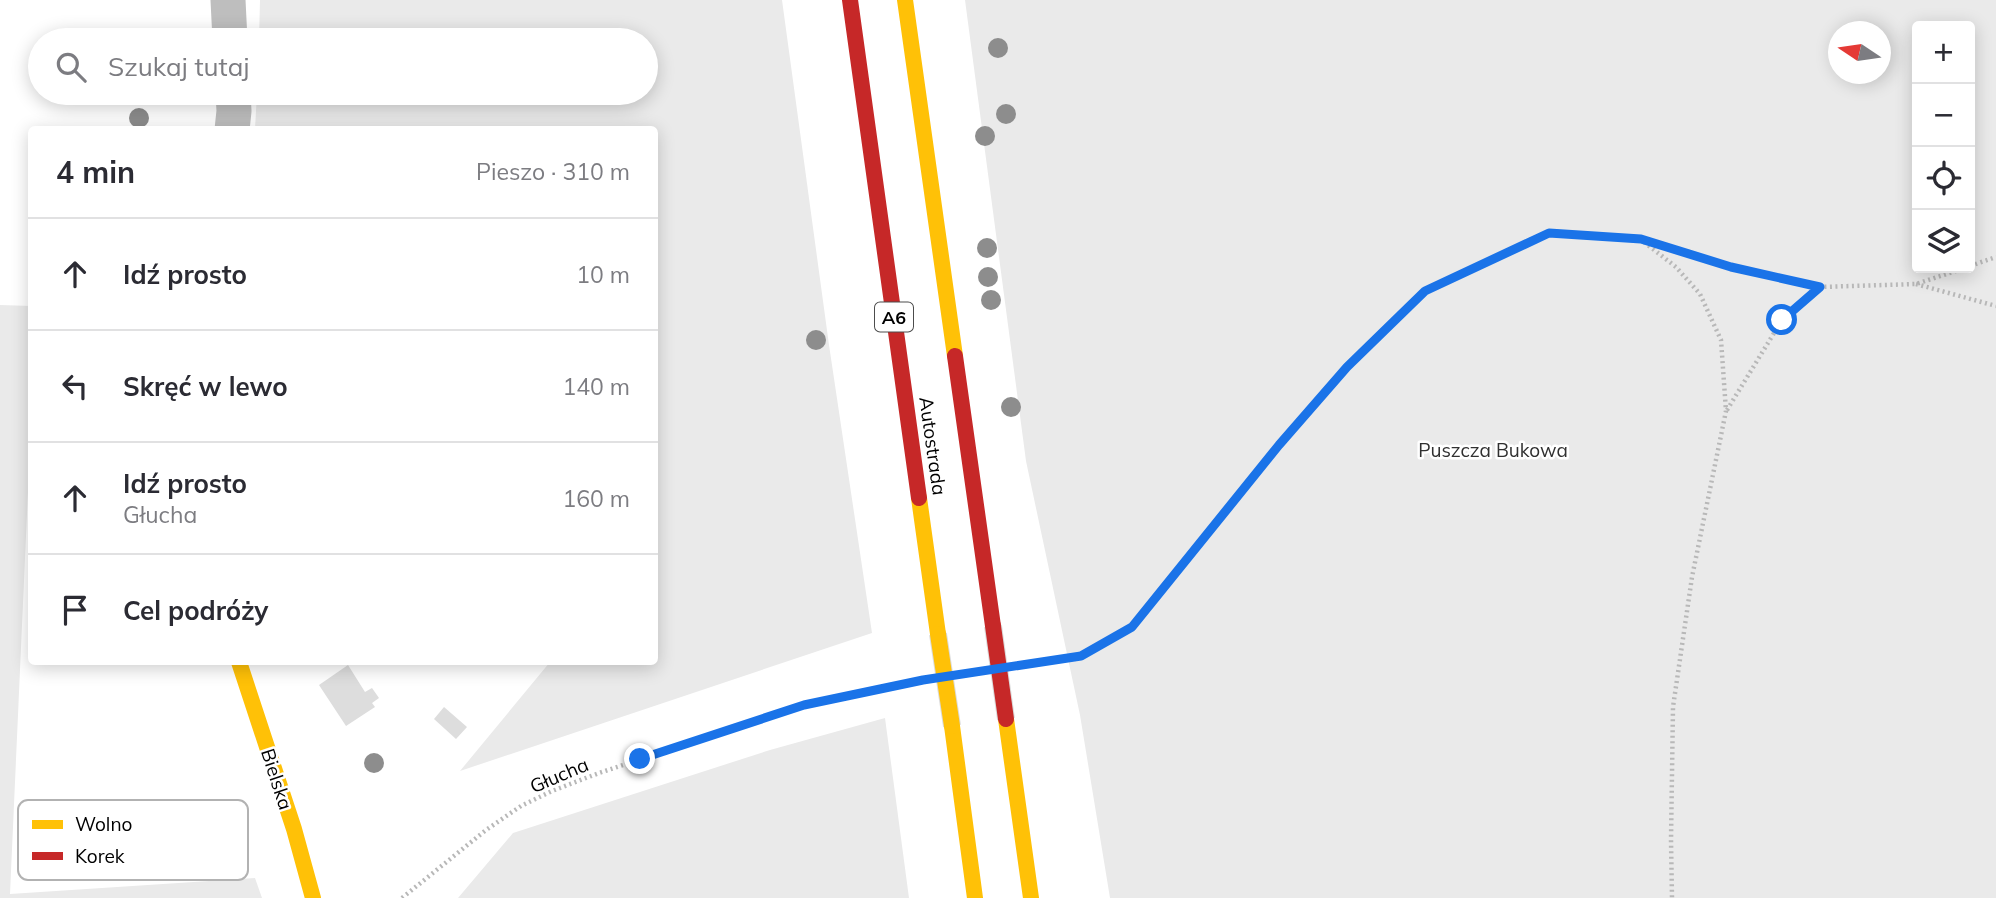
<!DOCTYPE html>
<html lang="pl">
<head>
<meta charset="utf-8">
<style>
  :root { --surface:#fff; --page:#f2f2f3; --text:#2b2b33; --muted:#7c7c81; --line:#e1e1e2 }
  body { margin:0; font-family:Mulish,sans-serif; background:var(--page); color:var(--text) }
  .controls { position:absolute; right:21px; top:21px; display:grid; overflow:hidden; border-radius:7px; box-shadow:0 4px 18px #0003 }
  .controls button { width:63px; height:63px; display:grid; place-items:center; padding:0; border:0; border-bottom:2px solid var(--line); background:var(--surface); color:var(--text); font:35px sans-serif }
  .compass { position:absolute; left:1828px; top:21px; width:63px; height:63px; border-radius:50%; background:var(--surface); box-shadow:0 4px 18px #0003; rotate:283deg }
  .stop { position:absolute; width:21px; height:21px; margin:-16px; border:5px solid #1a73e8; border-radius:50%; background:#fff }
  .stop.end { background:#1a73e8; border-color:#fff; box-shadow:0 2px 7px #0008 }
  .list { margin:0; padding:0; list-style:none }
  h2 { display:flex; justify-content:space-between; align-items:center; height:91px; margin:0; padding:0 28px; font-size:30px }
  h2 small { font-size:23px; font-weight:400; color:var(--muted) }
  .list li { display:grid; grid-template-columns:46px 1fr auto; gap:21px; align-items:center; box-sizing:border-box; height:112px; padding:0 28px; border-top:2px solid var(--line) }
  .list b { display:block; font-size:26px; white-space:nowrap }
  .list p { margin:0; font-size:23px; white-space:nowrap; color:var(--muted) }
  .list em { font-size:23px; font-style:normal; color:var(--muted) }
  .icon { flex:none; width:38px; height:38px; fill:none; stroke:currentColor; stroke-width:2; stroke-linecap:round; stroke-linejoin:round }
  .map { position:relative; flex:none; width:1996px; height:898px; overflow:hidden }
  .search { position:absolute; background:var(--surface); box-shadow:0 4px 18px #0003; left:28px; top:28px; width:630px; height:77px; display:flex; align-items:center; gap:18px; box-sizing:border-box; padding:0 24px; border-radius:38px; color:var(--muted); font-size:26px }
  .panel { position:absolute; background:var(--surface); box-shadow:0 4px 18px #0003; left:28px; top:126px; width:630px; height:539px; border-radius:7px }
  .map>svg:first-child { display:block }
</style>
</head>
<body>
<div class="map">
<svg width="1996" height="898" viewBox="0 0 1996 898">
  <rect width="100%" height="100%" fill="#fff"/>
  <!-- green -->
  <path fill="#eaeaea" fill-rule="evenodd" d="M260,0H782L829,345L872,633L460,771L550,662H654V130L255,129L257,93H646V40H259Z
    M965,0H1996V898H1110L1080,715L1026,461ZM1970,26V268H1917V26ZM1839,32H1881V74H1839Z
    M0,305L32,306L31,424L10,894L255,878L262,898H0Z
    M885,718L909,898H458L513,833L770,750Z"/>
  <!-- building -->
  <path fill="#ddd" d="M348,665L365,692L372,688L379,698L372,703L375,707L346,726L319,685Z
    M444,707L467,727L456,739L434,719Z"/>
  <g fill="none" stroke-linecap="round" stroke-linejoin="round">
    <!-- path -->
    <path stroke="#b8b8b8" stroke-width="4.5" stroke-dasharray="2 3.5" stroke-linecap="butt" d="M1644,242L1676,267L1700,294L1721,340L1726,411L1692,577L1673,707L1671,840L1672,898
      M1970,266L1996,257
      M1916,284L1996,306
      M1727,410L1782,320L1820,287
      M1032,663L1081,656L1132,627L1279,445L1347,367L1425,291L1549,233L1641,239L1731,267L1820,287L1916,284L1965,268
      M402,898L486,830L521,806L552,791L599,773L804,705L913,682"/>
    <!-- street -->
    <path stroke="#bebebe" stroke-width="35" d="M228,0L230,40
      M232,130L234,111L233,93"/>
    <!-- slow -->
    <path stroke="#ffc107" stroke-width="16" d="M905,0L955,356
      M919,498L938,634
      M239,662L294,829L313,898
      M1006,719L1031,898
      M952,726L975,898"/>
    <!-- jam -->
    <path stroke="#c62828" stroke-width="16" d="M850,0L919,498
      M955,356L993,626"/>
    <defs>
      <path id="slow-bridge" d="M938,634L952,726"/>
      <path id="jam-bridge" d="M993,626L1006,719"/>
    </defs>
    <!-- slow-bridge casing -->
    <use href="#slow-bridge" stroke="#dbdbdb" stroke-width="18" stroke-linecap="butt"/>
    <!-- jam-bridge casing -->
    <use href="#jam-bridge" stroke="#dbdbdb" stroke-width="18" stroke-linecap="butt"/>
    <!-- slow-bridge -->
    <use href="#slow-bridge" stroke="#ffc107" stroke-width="16"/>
    <!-- jam-bridge -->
    <use href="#jam-bridge" stroke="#c62828" stroke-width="16"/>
  </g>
  <!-- trees -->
  <g fill="#8d8d8d">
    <circle cx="998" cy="48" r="10"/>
    <circle cx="1006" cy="114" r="10"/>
    <circle cx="139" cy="118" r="10"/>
    <circle cx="985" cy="136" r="10"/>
    <circle cx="987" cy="248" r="10"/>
    <circle cx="988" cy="277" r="10"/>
    <circle cx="991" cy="300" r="10"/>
    <circle cx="816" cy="340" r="10"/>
    <circle cx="1011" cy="407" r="10"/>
    <circle cx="374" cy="763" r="10"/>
  </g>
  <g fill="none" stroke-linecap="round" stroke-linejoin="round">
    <!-- route -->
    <path stroke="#1a73e8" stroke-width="9" d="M640,759L804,705L923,680L1081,656L1132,627L1279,445L1347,367L1425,291L1549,233L1641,239L1731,267L1820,287L1782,320"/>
  </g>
  <g text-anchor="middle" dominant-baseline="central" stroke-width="5" stroke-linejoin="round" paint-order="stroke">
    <!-- shield labels -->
    <rect fill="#fff" stroke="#4c4c4c" stroke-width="2" x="875" y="302.5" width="38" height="29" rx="5"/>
    <g font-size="18" font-weight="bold" fill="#000">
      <text x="894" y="317">A6</text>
    </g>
    <!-- street labels -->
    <g font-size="19" fill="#000" stroke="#fff">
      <text transform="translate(933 446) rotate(82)">Autostrada</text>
      <text transform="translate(559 775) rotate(-23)">Głucha</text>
      <text transform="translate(277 779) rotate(72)">Bielska</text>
    </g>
    <!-- park labels -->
    <g font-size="19" fill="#303030" stroke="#fff">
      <text x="1493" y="450">Puszcza Bukowa</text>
    </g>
  </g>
  <!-- legend -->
  <rect x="18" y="800" width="230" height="80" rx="10" fill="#fff" stroke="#b2b2b2" stroke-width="2"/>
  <rect x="32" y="820" width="31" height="9" fill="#ffc107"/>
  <rect x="32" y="852" width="31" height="8" fill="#c62828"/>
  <g font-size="19" fill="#000">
    <text x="75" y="831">Wolno</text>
    <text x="75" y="863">Korek</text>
  </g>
</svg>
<div class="controls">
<button>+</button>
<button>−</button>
<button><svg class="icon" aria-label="locate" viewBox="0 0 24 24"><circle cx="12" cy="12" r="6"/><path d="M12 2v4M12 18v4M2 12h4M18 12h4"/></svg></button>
<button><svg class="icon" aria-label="layers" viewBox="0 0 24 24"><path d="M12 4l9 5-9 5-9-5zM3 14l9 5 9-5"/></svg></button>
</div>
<svg class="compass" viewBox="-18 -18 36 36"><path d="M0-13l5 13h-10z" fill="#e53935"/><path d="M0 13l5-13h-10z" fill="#7c7c81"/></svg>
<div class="stop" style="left:1782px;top:320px"></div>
<div class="stop end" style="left:640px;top:759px"></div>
<div class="search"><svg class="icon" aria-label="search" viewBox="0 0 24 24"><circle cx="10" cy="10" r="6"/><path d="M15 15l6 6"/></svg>Szukaj tutaj</div>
<section class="panel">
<h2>4 min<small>Pieszo · 310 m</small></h2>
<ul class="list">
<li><svg class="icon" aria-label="ahead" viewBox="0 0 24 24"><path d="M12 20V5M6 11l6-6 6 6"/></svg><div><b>Idź prosto</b></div><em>10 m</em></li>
<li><svg class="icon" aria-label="left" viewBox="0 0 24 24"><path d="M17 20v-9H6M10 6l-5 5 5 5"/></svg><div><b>Skręć w lewo</b></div><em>140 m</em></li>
<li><svg class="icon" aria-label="ahead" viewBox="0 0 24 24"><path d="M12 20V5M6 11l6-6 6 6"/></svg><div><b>Idź prosto</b><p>Głucha</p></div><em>160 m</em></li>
<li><svg class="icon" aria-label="arrive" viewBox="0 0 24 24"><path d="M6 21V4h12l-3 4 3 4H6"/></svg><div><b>Cel podróży</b></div></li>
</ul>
</section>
</div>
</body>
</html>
